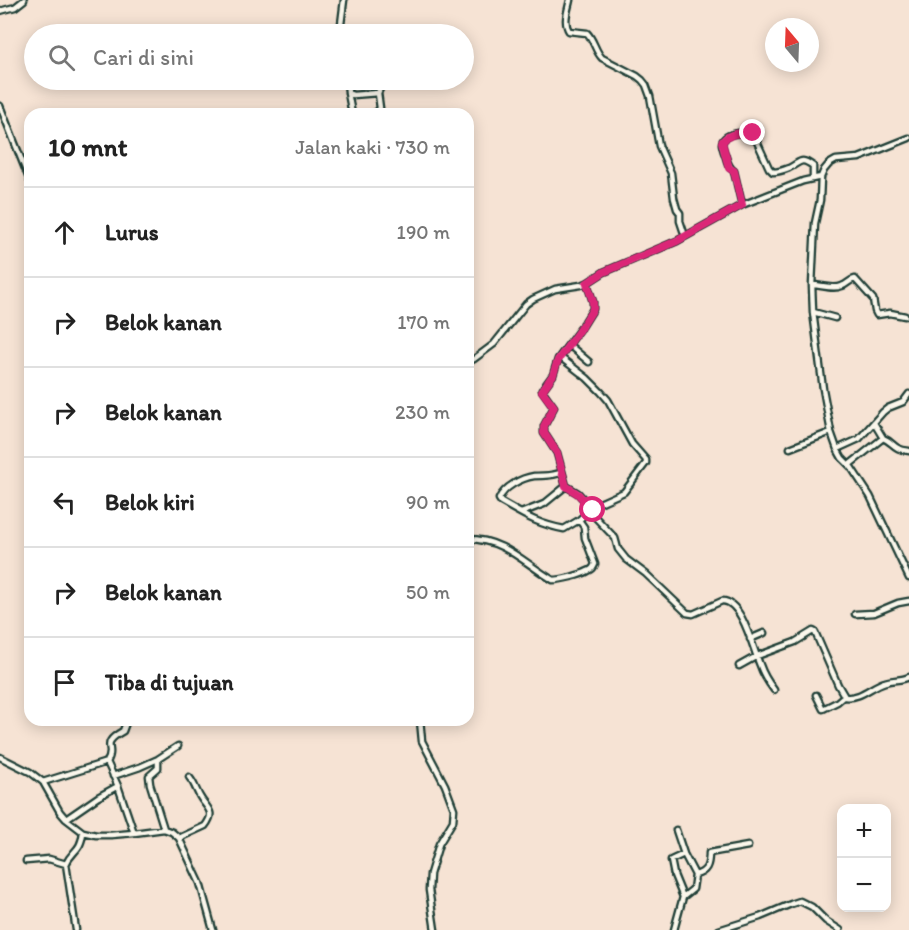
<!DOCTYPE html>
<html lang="id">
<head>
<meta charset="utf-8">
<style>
  :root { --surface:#fff; --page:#f2f2f2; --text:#222; --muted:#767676; --line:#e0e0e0 }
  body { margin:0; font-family:Itim,sans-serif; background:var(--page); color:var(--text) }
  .controls { position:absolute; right:18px; bottom:18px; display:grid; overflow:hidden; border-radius:12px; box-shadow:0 3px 15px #0003 }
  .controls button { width:54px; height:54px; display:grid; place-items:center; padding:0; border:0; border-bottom:2px solid var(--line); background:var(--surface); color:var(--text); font:30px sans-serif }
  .compass { position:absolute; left:765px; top:18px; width:54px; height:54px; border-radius:50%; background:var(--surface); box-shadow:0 3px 15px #0003; rotate:341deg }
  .stop { position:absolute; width:18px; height:18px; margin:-14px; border:4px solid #db2777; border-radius:50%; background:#fff }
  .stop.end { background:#db2777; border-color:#fff; box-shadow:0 2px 6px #0008 }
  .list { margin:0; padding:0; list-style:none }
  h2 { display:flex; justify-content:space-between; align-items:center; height:78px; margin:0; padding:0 24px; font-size:26px }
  h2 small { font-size:20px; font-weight:400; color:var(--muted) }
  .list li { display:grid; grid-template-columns:39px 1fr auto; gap:18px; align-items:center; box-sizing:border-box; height:90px; padding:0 24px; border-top:2px solid var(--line) }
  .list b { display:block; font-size:22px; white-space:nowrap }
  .list em { font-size:20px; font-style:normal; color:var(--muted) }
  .icon { flex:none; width:33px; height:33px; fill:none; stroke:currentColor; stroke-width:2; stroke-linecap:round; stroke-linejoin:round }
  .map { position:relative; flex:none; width:909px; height:930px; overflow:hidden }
  .search { position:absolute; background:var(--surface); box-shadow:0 3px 15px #0003; left:24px; top:24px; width:450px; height:66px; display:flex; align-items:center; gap:15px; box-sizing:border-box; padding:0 21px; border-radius:33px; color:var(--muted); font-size:22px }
  .panel { position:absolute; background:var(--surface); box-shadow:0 3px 15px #0003; left:24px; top:108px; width:450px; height:618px; border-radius:18px }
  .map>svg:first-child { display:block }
</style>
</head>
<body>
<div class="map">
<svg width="909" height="930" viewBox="0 0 909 930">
  <rect width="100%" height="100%" fill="#f6e3d4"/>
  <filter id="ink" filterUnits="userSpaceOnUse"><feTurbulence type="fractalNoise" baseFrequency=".0167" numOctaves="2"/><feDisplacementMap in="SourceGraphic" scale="12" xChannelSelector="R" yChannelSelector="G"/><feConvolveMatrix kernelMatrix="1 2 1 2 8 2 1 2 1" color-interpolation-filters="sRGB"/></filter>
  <g filter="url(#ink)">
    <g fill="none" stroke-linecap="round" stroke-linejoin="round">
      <defs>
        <path id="minor" d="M570,0C568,10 563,22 569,31L587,33C594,40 595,51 602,58L637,76L642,80L646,85L650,96L659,146L671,173L674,198L677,209L680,213V221L685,236
          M0,11L15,7L24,0
          M341,34V24L344,0
          M347,80L348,93L353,95L378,93L384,80
          M348,93L352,114
          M0,106L30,181
          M372,114L377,112L380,108L378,93
          M909,138L859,158L836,160L829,164L824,170L821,177L820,200L815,223L812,285L813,312L823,389L831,432L837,449L842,458L851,467L870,496L909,578
          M742,205L734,171C728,167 727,161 725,154C724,153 722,145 722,144C723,132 745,132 753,133L769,168L773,172C778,172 784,170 789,168C800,163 800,156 813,166V178
          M587,283L593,302V309L583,325L558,359L553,375L542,390L554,407L544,426V433L557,453L566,486L578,493L592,509L596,518L615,538L618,549L626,559L646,574L687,613L693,614L722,601C742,600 753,649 760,665C763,674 768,682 774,690
          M812,285C822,285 833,290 842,286C848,284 849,280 855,279L873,299L875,311L877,315L890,313L905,316
          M813,312L835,318
          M569,345L589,362
          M468,362L474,359L494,344L526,304L533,299L555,289L581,285L587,283L604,272L677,241L742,205L803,181L821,177
          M874,423L883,438
          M790,448L831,432
          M837,449L859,439L883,412L888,408L903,402L909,394
          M849,465L883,438C895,443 892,449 909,451
          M562,472C552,477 544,475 534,476C521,478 504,487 499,499L501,502C524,515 537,524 564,529L579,520
          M521,513L544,504L566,486
          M468,539C504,539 524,563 553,580C561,580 581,575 588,571C593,569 593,568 595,564L585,538L584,527L579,520L595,505L624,492L646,463V460L632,444L608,400L601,392L587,378L560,357
          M855,614L874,613L898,603L909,601
          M750,639L764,633
          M739,666L757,656L795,642L813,631L815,632L838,685L845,697C861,699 871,686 885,682C894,679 901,681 909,677
          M816,695L823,709L837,702L844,696
          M127,720L123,731C98,745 117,747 107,762L118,786L134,833
          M420,720L422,741L445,785L454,809L453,821L439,844L430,874L429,890L435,930
          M0,757L30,772L43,782L60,812L66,819L83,832L96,835H111L134,833L164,829L172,832L179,838L200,883L213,930
          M113,776L140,767L158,759
          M43,782L107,762
          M66,819L98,797L118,786
          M164,829L150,784L149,776L158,768V759L178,746
          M676,830L684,854L695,875L693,889L683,897
          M179,838L205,826C215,813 209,810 202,800C196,792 196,785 189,777
          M26,861L49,859L66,864
          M695,875C707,872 709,865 709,853L748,846
          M76,930L66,864C72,850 81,852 83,832
          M674,930L683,897L674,875L671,860L684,854
          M719,930L760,917L791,904L800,901L812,907L826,921L840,930"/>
      </defs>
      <!-- minor casing -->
      <use href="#minor" stroke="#1f3d34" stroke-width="9"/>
      <!-- minor -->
      <use href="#minor" stroke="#fbf7ec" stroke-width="4.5"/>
    </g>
  </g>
  <g fill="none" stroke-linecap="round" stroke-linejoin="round" filter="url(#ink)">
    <!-- route -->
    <path stroke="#db2777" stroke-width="8" d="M593,510L578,494L566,486L557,453L544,433V426L554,407L542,391L553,375L558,360L583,325L593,309V302L587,283L604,272L677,241L742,205L734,171L729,168L722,142C729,133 742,132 753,133"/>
  </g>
</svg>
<div class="controls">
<button>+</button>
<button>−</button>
</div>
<svg class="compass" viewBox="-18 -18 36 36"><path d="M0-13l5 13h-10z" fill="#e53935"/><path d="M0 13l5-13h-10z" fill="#767676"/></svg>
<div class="stop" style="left:593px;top:510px"></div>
<div class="stop end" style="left:753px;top:133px"></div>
<div class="search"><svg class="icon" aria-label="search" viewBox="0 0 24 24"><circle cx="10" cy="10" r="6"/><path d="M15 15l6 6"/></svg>Cari di sini</div>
<section class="panel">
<h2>10 mnt<small>Jalan kaki · 730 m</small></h2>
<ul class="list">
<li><svg class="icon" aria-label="ahead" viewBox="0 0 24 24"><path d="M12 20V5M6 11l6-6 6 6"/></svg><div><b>Lurus</b></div><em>190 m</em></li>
<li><svg class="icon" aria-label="right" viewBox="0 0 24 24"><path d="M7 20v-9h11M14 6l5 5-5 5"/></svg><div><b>Belok kanan</b></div><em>170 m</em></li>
<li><svg class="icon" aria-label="right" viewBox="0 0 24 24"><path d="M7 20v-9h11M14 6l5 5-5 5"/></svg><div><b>Belok kanan</b></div><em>230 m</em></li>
<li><svg class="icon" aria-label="left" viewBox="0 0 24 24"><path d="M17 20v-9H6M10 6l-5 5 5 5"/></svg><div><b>Belok kiri</b></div><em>90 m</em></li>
<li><svg class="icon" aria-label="right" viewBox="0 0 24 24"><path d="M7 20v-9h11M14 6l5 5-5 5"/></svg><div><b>Belok kanan</b></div><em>50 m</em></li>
<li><svg class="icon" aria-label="arrive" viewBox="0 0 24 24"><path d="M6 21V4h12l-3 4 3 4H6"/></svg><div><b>Tiba di tujuan</b></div></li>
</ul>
</section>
</div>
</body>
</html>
